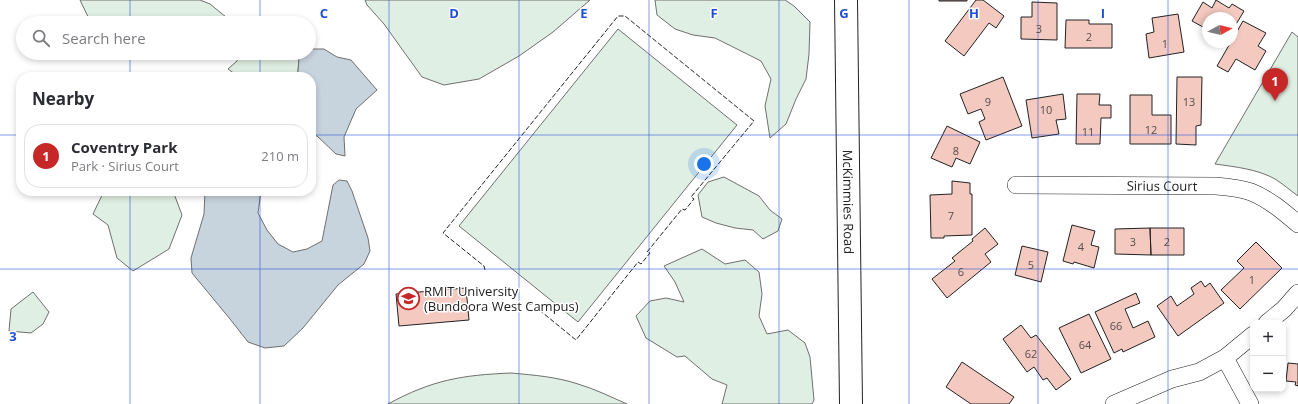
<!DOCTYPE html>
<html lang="en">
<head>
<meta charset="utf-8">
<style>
  :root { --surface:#fff; --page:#f2f2f3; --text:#2b2b33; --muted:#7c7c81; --line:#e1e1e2; --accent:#c62828 }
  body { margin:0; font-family:"Open Sans",sans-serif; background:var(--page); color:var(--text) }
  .controls { position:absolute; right:12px; bottom:12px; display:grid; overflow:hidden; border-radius:8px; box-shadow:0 2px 6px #0003 }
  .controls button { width:36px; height:36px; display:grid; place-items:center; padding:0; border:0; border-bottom:1px solid var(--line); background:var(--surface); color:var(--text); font:20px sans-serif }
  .compass { position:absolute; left:1202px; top:12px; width:36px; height:36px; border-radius:50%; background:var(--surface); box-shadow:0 2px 6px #0003; rotate:82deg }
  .you { position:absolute; left:704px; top:164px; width:14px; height:14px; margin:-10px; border:3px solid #fff; border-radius:50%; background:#1a73e8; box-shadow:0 0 0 6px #1a73e833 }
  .badge { display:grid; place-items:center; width:26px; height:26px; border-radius:50%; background:var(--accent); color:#fff; font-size:13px; font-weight:700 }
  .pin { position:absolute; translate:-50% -33px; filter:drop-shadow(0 1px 2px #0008) }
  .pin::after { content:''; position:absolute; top:21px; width:14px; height:12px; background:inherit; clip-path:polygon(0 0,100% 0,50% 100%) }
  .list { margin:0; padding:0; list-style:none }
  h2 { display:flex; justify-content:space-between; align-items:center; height:52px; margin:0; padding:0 16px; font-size:17px }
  h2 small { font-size:13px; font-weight:400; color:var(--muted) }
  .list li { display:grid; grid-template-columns:26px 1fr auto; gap:12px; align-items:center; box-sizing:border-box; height:64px; margin:0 8px 8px; padding:0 8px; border:1px solid var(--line); border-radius:16px }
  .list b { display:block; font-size:15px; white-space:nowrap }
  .list p { margin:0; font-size:13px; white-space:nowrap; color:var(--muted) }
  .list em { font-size:13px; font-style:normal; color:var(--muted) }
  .icon { flex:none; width:22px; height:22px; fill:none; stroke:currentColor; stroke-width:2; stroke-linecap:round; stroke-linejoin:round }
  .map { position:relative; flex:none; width:1298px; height:404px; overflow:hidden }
  .search { position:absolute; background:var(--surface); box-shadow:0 2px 6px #0003; left:16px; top:16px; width:300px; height:44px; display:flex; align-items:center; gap:10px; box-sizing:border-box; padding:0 14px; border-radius:22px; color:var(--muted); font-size:15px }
  .panel { position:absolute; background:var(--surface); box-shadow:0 2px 6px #0003; left:16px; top:72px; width:300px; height:124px; border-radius:16px }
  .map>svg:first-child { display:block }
</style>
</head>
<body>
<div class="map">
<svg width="1298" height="404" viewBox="0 0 1298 404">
  <rect width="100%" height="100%" fill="#fff"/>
  <!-- green -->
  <path fill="#e0efe3" stroke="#6f6f6f" d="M80,0H200L210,4L226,17V23H91Z
    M365,0H590L553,32L519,56L479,79L444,85L422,77L384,24L367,5Z
    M655,0H785L794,6L810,22L809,54L806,79L796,99L786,124L770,138L765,106L771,79L761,61L715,38L693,35L675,29L657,15Z
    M270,17L279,23H254Z
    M618,29L737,125L578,322L459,226Z
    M1292,32L1298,37V196C1291,191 1283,184 1275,179C1257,169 1236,167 1215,164Z
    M241,53H300C298,61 299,69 297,77H239L228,69L237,61Z
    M724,177L759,196L770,210L782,219L778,231L763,239L753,230L735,228L716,223L702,217L698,195L708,182Z
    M104,191H173L182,215L169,249L133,271L117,258L108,225L93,214Z
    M702,249L725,264L745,260L759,272L762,294L759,316L767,334L788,330L805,343L810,357L814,400L812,404H722L727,385L712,379L685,356L677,357L646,338L636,316L650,301L666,298L684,302L675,282L664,266Z
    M33,292L49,312L43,324L31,333L9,331L11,309Z
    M511,373C534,375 557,377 578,384C595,389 611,397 627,404H388C432,380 462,375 511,373Z"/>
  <!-- water -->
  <path fill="#c7d3dd" stroke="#6f6f6f" d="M311,49H324L337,57L351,60L377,90L356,109L344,137L345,156L336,154L317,136L311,135V77H297C299,69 298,61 300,53H309V50Z
    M339,180L347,181L352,191L368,238L370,251L364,264L338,285L303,328L284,346L265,348L248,342L230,319L192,273L191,258L204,214L205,191H261L258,213L267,230L278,244L293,252L307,249L322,241L333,185Z"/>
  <!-- building -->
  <path fill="#f3c9c0" stroke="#222" d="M939,0H967V1H939Z
    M976,0H983L1004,16L996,28L989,23L964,56L945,41Z
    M1216,0L1229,8L1232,4L1244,11L1232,31V18H1208V26L1205,24L1203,27L1192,21L1203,2L1212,8Z
    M1032,2L1057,3V40L1021,39V17H1032Z
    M1178,14L1184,52L1149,58L1146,34L1154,32L1152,18Z
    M1066,20H1089V24H1112V48H1065Z
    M1243,21L1266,33L1258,46L1266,51L1255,70L1236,59L1228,72L1217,66Z
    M1003,77L1022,126L986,140L979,122L985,119L981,109L968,114L960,94Z
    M1177,77H1202L1201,125L1196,126V145L1176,144Z
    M1063,94L1066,119L1056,120L1059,134L1032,138L1026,100Z
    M1077,94H1100L1099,105H1111V118H1101L1100,144H1076Z
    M1130,95H1152V115H1171V144H1130Z
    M947,126L980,142L970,164L956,158L952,167L931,158Z
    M952,181L970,183V194H972V235L944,236V238H931L930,195L952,194Z
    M1072,225L1095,231L1091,245L1099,247L1094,268L1074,262L1073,264L1063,261Z
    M985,228L998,244L985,254L991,262L947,298L932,279L955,261L952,258L973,241L972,239Z
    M1150,228L1151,255L1115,254V229Z
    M1150,228H1184V255H1151Z
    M1256,242L1282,268L1240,309L1221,290L1244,268L1237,261Z
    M1022,246L1048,252L1041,282L1015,275Z
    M1201,281L1205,287L1210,283L1224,303L1178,336L1157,306L1171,296L1177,306L1194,294L1191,288Z
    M466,288L469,320L399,326L396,294Z
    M1136,293L1140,303L1125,309L1133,328L1148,321L1155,337L1123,352L1122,349L1114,353L1095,312Z
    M1089,314L1111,359L1081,373L1059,328Z
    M1021,325L1031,338L1036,335L1071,379L1056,390L1047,378L1043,380L1034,367L1027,372L1003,339Z
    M962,362L1014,397L1009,404H971L946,387Z
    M1288,363L1298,364V386L1295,385L1296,382L1286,381Z"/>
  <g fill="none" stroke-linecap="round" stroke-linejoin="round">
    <defs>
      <g id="street">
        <path id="s1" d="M1016,185L1216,186C1228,187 1240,188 1251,192C1269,199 1284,212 1298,224"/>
        <path d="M1267,323L1284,309L1298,293"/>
        <path d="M1225,358L1250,404"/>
        <path d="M1114,404L1172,379L1199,372L1225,358L1253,335"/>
      </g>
      <g id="secondary">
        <path id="s2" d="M846,0L851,404"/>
      </g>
    </defs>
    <!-- street casing -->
    <use href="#street" stroke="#222" stroke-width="18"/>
    <!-- secondary casing -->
    <use href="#secondary" stroke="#222" stroke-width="24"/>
    <!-- street -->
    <use href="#street" stroke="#fff" stroke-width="17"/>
    <!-- secondary -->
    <use href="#secondary" stroke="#fff" stroke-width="22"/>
    <!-- fence -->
    <path stroke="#222" stroke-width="1" stroke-dasharray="5 2" stroke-linecap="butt" d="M485,270L484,266L443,233L618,16H625L754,121L691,197L694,199L685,210L682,209L647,252L650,253L641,264L638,262L576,340L532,304L527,305"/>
  </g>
  <!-- grid -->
  <path fill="none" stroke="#1d4ed8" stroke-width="1" stroke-opacity="0.55" d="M130,0V23M260,0V23M389,0V404M519,0V404M649,0V404M779,0V404M909,0V404M1038,0V404M1168,0V404M130,53V77M260,53V77M0,135H21M311,135H1298M130,191V404M260,191V404M0,269H1298"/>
  <!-- icons -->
  <defs>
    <symbol id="university-ring" viewBox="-11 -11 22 22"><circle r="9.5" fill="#fff" stroke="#c62828" stroke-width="1.5"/><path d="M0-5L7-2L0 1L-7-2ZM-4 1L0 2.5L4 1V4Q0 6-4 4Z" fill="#c62828"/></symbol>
  </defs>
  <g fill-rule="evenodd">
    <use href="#university-ring" x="396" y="286" width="25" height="25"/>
  </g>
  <g text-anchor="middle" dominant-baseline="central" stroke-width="3" stroke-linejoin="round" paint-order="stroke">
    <!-- number labels -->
    <g font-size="11" fill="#564c4a">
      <text x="1039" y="28">3</text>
      <text x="1089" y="36">2</text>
      <text x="1165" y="43">1</text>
      <text x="988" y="101">9</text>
      <text x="1189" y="101">13</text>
      <text x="1046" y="109">10</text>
      <text x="1151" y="129">12</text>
      <text x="1088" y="131">11</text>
      <text x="956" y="150">8</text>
      <text x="951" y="215">7</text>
      <text x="1133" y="241">3</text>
      <text x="1167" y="241">2</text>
      <text x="1081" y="246">4</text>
      <text x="1031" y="264">5</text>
      <text x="961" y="271">6</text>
      <text x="1252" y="279">1</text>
      <text x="1116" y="325">66</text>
      <text x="1085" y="344">64</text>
      <text x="1031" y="353">62</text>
    </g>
    <!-- street labels -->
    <g font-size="13" fill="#222" stroke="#fff">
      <text stroke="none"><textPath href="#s1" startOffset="146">Sirius Court</textPath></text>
      <text stroke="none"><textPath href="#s2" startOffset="202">McKimmies Road</textPath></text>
    </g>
    <!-- poi labels -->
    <g font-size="13" fill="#222" stroke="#fff" text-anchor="start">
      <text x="424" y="291">RMIT University<tspan x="424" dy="15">(Bundoora West Campus)</tspan></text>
    </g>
  </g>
  <g font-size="13" text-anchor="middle" font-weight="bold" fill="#1d4ed8" stroke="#fff" stroke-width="3" stroke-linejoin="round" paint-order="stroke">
    <text x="324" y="18">C</text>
    <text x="454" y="18">D</text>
    <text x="584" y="18">E</text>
    <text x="714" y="18">F</text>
    <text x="844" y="18">G</text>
    <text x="974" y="18">H</text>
    <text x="1103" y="18">I</text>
    <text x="13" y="341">3</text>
  </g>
</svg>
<div class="controls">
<button>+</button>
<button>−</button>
</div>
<svg class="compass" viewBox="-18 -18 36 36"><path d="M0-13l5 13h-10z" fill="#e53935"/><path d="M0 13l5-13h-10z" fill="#7c7c81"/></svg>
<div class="you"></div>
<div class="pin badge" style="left:1275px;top:101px">1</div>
<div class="search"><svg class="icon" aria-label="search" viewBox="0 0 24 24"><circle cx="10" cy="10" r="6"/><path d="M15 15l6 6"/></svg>Search here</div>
<section class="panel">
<h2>Nearby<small></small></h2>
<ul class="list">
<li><span class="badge">1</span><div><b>Coventry Park</b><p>Park · Sirius Court</p></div><em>210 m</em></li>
</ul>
</section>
</div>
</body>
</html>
